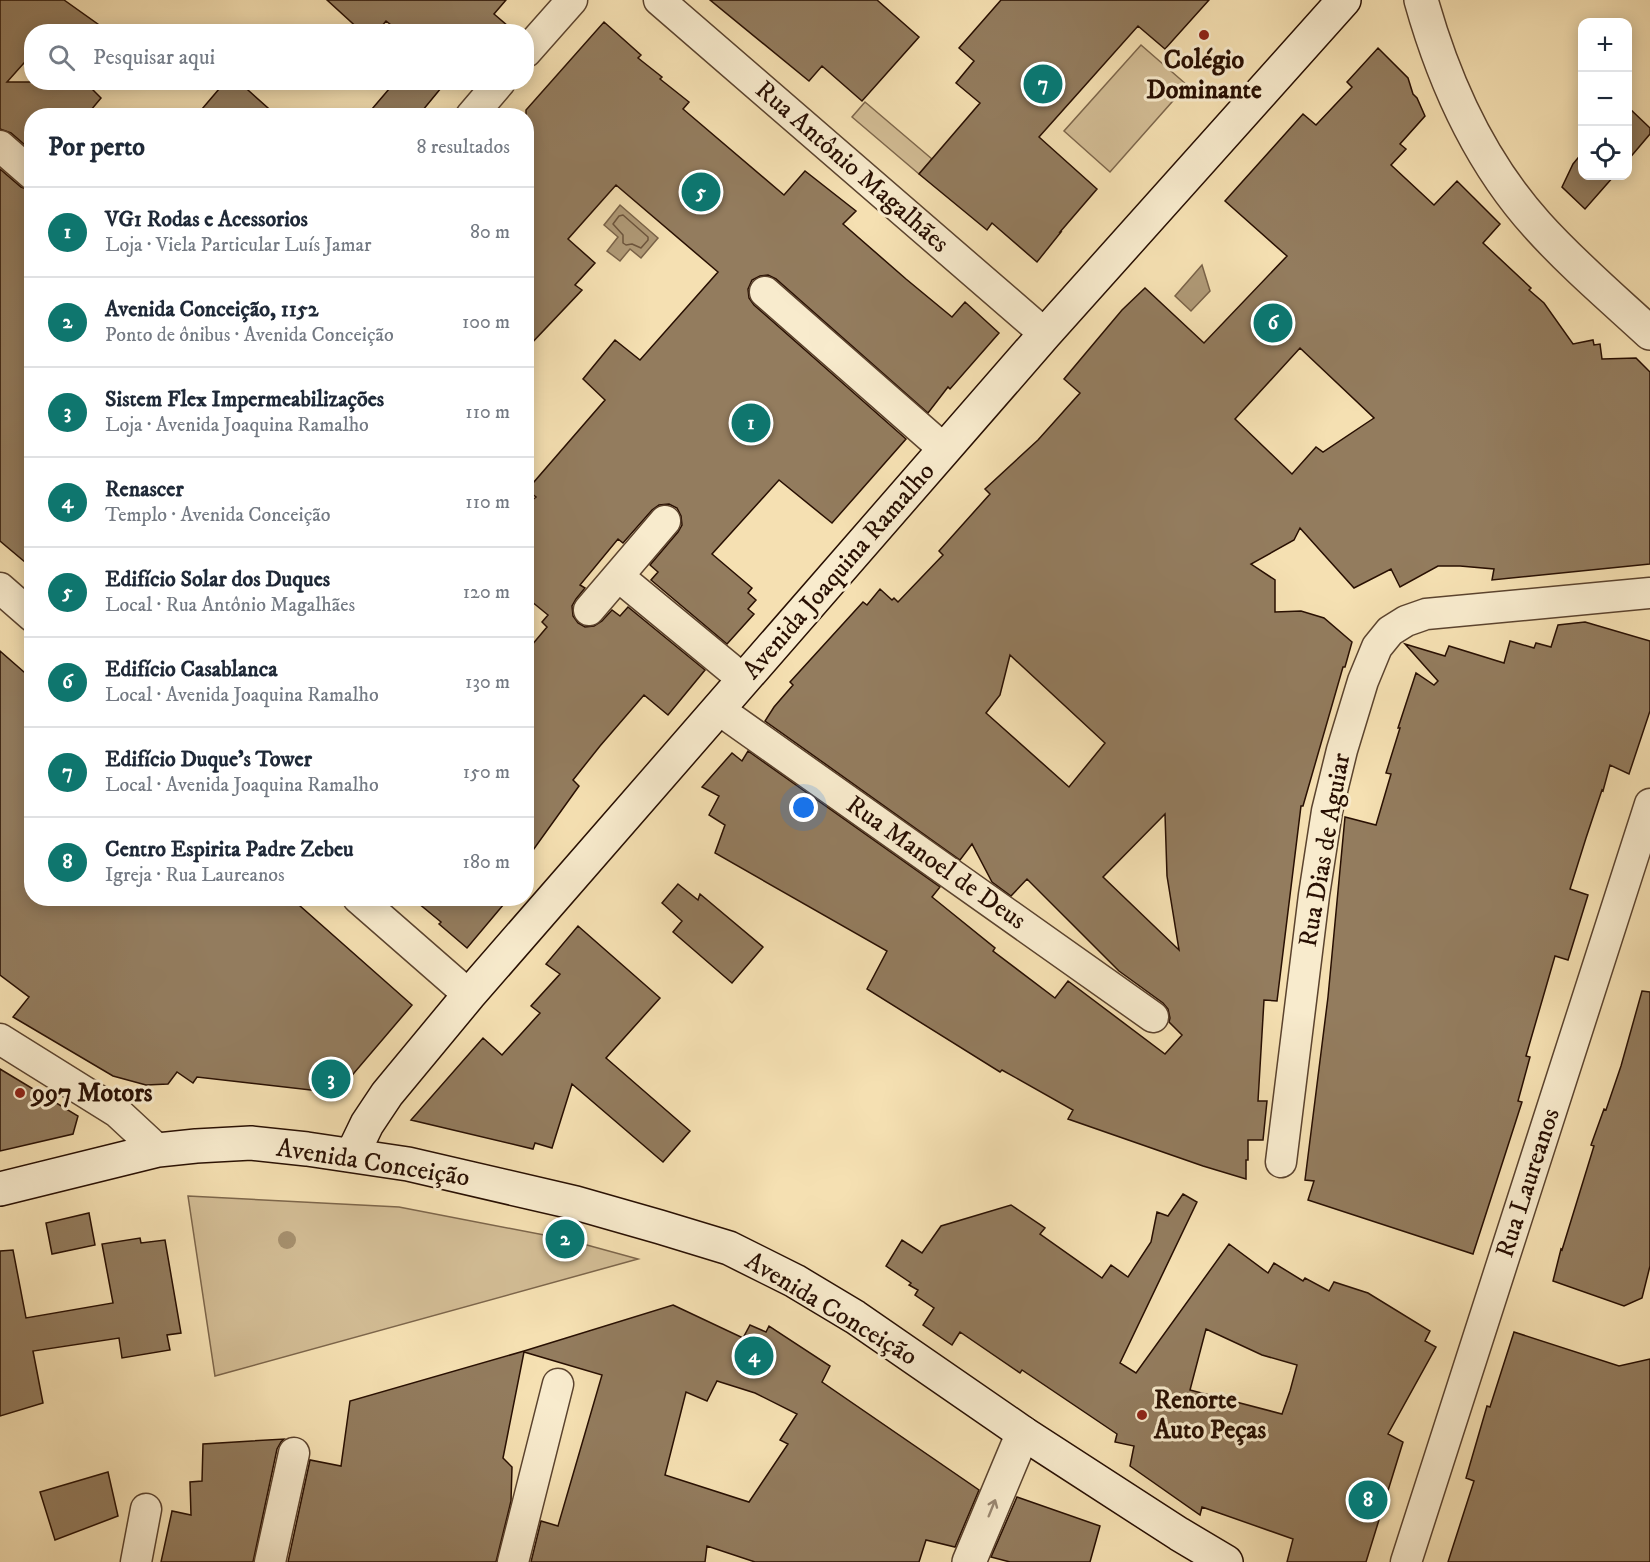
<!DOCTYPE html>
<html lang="pt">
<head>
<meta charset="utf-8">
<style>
  :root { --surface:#fff; --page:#f6f6f7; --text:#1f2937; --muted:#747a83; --line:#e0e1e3; --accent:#0f766e }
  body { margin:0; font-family:"IM FELL DW Pica",serif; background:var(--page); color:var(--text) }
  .controls { position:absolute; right:18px; top:18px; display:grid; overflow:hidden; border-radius:12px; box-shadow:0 3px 15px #0003 }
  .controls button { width:54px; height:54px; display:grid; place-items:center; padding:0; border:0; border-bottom:2px solid var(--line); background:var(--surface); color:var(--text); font:30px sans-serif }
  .you { position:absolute; left:804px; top:808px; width:21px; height:21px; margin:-15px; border:4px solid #fff; border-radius:50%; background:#1a73e8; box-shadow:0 0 0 9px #1a73e833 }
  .badge { display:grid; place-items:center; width:39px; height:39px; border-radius:50%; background:var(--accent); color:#fff; font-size:20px; font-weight:700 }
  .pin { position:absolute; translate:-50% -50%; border:3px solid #fff; box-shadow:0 2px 6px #0006 }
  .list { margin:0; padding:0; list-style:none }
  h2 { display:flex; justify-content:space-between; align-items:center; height:78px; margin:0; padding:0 24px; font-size:26px }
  h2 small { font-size:20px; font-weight:400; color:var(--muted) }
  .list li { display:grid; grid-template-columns:39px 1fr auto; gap:18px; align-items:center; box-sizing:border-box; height:90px; padding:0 24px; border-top:2px solid var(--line) }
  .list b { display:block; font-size:22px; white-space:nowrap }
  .list p { margin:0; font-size:20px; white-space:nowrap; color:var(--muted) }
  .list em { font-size:20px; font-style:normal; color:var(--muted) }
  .icon { flex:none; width:33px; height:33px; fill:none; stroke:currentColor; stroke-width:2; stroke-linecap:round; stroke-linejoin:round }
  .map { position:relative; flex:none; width:1650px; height:1562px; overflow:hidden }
  .search { position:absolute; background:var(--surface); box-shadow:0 3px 15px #0003; left:24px; top:24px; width:510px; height:66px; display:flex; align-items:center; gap:15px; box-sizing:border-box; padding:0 21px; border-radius:24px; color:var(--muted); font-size:22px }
  .panel { position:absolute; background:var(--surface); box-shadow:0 3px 15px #0003; left:24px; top:108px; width:510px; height:798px; border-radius:24px }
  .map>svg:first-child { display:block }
</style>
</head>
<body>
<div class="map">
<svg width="1650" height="1562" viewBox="0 0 1650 1562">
  <rect width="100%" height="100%" fill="#f5e0b2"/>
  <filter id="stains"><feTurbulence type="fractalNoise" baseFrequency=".00333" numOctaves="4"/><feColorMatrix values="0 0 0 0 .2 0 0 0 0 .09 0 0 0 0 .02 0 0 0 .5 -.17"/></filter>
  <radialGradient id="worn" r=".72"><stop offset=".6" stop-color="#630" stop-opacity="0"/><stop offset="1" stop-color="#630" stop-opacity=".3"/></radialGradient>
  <!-- green -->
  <path fill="#d2bc94" stroke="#7d664b" stroke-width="1.5" d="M1141,45L1187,85L1110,172L1064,131Z
    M865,102L932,159L919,174L852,117Z
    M188,1196L399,1207L565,1239L638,1259L215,1376Z"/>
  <!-- water -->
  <path fill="#af9976" stroke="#796248" stroke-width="1.5" d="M620,205L658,238L641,258L630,249L620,261L607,251L618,237L604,225Z
    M1202,265L1210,291L1191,311L1175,296Z"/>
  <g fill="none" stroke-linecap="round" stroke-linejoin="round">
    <!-- shore -->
    <path stroke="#6c543c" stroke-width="1.5" d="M623,215L648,237V240L641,248L632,244L626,245L623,243V235L613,224L619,216Z"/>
  </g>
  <!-- building -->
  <path fill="#937c5e" stroke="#280f02" stroke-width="1.5" fill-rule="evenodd" d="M0,0H64L109,32H32V54L7,82H85L101,98L86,116H32V151L11,133L0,129Z
    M327,0H506L494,14L515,32H400L386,21L377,32H362Z
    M710,0H877L919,37L862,101L822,66L809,81Z
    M1001,0H1209L1165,49L1138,26L1039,137L1097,189L1060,232H1061L1037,262L992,223L987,230L919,174L980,103L956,83L974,61L959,48Z
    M604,22L641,55L638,58L662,77L660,79L689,102L683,109L784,195L805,171L856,211L843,224L906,279L952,317L965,302L999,333L950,389L948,387L928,413L776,279L768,275L760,276L752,280L748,289L749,298L754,305L906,439L832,523L779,480L712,554L752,588L748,593L756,600L748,609L754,614L727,644L651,580L658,572L650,565L678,532L682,525L681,516L677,508L669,504L659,505L652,510L623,543L618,539L580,585L585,588L576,599L572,606L573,616L578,623L585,627L594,626L602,621L612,610L620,616L628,607L705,670L668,715L644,695L600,746L573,780L579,786L526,860V652L547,627L542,622L548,615L526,597V505L536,497L527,490L605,400L583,379L615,340L640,360L718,272L616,185L568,239L595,263L575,285L582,290L526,349V110Z
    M1378,48L1408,78L1413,94L1417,98L1425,116L1400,144L1406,149L1391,165L1434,205L1457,181L1500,224L1483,243L1531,288L1529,290L1544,303L1573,344L1593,340L1594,345L1600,344L1602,359L1636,358L1650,372V564L1492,580L1494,569L1460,566H1438L1400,587L1391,569L1354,588L1300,528L1294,540L1251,564L1275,580V612L1301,611L1324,618L1352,642L1345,667H1343L1303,806H1301L1277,1001L1264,1000L1258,1101H1267L1263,1140H1248V1160H1246V1179L1203,1166L1068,1119L1073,1110L1002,1070L1000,1072L867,989L887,951L715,853L725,825L709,815L719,796L702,787L732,753L742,761L748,751L940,887L932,897L995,948L993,951L1055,998L1068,981L1165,1054L1182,1035L1169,1022L1170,1018L1168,1009L1163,1003L1119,971L1027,879L1011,896L992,882L972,844L960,860L765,721L774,707L793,685L790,682L863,602L867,605L880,589L892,600L894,598L898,602L943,555L939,551L990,494L985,489L1038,440L1080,393L1064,379L1122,310L1145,288L1204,343L1287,256L1225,201L1303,114L1316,125L1352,87L1347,82ZM1300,348L1374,418L1323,452L1316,447L1292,474L1235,419ZM1010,655L1105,743L1069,787L986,713L1000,695ZM1165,814L1167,876L1179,950L1103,877Z
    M225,82H239L277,116H196Z
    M395,82H446L418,116H366Z
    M1628,107L1650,128V134L1628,160Z
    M1582,153V176H1614L1585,209L1562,187L1573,164Z
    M0,169L21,187L32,191V568L0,541Z
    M1585,622L1650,641V711L1629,774L1610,765L1603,791L1602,790L1586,838L1570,889L1588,895L1568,960L1555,956L1526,1056L1530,1057L1518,1101L1522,1102L1473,1254L1308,1200L1314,1181L1305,1180L1328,997L1345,817L1376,825L1391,774L1386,773L1400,728H1398L1416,673L1434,685L1438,681L1405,644L1445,656L1449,646L1504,663L1510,641L1534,648L1536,643L1551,647L1558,625Z
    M0,651L32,679V898H291L412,1005L337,1093L197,1077L193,1083L177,1072L168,1084L146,1085L113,1076L13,1017L29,997L0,975Z
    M678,884L698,900L700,894L763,947L732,983L673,932L682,921L662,903Z
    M412,898H509L467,948L439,924L441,922Z
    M578,926L660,998L606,1058L690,1131L663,1162L572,1084L552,1148L535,1143L533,1149L411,1120L483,1038L502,1055L540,1013L531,1006L560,974L546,964Z
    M1642,991L1650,992V1266L1642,1298L1624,1306L1553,1281L1561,1249L1562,1250L1594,1146L1591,1145L1604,1109L1606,1110L1621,1066Z
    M0,1069L78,1116L73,1134L0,1151Z
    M1183,1194L1197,1202L1120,1363L1136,1373L1229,1244L1268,1273L1274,1263L1303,1281L1305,1278L1329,1291L1334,1282L1368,1293L1430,1331L1425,1341L1436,1347L1388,1434L1403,1442L1366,1562H1287L1293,1539L1202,1507L1200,1515L1130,1466L1134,1446L1115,1442L1117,1434L1022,1370L1020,1373L960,1332L952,1345L923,1325L934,1308L915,1295L918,1290L909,1285L911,1283L886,1266L902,1240L922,1253L941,1226L1011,1205L1045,1228L1040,1234L1102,1278L1111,1265L1128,1277L1151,1242L1157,1212L1168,1216ZM1206,1329L1262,1355L1297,1365L1290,1391L1282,1414L1190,1390Z
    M89,1213L95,1245L52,1254L46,1223Z
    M140,1238L141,1243L165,1240L181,1333L167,1335L170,1350L122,1358L119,1338L33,1351L43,1403L0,1416V1251L13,1250L26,1318L113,1303L102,1244Z
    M673,1305L743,1338L750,1325L766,1332L769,1326L830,1366L822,1382L979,1490L955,1547L926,1540L919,1562H755L707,1546L705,1562H531L541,1521L558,1526L602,1375L524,1352L503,1458L512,1467L511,1501L496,1562H288L310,1460L341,1466L350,1401L524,1351ZM717,1381L755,1393L797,1414L780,1440L788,1444L749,1502L665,1475L686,1392L707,1401Z
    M1514,1332L1619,1366L1650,1359V1562H1448L1474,1481L1466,1478L1487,1406L1490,1407Z
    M284,1439L281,1442L277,1449L253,1562H161L172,1511L191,1515L190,1482L202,1481L203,1444Z
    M108,1472L118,1516L55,1540L40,1492Z
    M1017,1497L1100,1526L1090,1562H1010L991,1557Z"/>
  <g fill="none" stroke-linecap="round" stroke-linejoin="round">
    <defs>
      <path id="minor" d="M659,0L1045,334
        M526,52L572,0
        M471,116L500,82
        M0,146L32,174
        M765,292L945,450
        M618,576L744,680
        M0,588L32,616
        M589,610L665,521
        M718,709L1153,1017
        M358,898L469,995
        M0,1039L117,1112L158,1150
        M1281,1162L1314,895L1327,811L1342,750L1363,681L1377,647L1390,631L1406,621L1426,614L1650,593
        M136,1562L146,1509
        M270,1562L294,1453
        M513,1562L558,1384
        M1406,1562L1650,804"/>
      <path id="tertiary" d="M1421,0C1444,82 1480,162 1537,225C1572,264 1612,298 1650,333
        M969,1562L1023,1433"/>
      <path id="secondary" d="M352,1155L367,1124L387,1094L469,995L1045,334L1344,0
        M0,1189L158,1150L196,1146L251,1143L307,1149L408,1164L576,1203L660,1227L729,1248L795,1281L855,1317L1023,1433L1179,1534L1226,1562"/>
    </defs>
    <!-- minor casing -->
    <use href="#minor" stroke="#5b432e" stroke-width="33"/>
    <!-- tertiary casing -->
    <use href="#tertiary" stroke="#5b432e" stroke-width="36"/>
    <!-- secondary casing -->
    <use href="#secondary" stroke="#280f02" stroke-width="36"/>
    <!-- minor -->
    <use href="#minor" stroke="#f8ebcd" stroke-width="30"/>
    <!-- tertiary -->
    <use href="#tertiary" stroke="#f8ebcd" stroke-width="33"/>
    <!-- secondary -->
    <use href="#secondary" stroke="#f8ebcd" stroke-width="33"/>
  </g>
  <!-- trees -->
  <circle fill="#a58f6d" cx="287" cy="1240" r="9"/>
  <!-- one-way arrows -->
  <defs><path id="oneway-shaft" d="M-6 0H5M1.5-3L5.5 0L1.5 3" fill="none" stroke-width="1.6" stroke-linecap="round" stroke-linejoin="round" transform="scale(1.5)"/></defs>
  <use stroke="#9a8872" href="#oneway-shaft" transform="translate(992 1508) rotate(-68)"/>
  <!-- markers -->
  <g fill="#8f2418" stroke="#f8ebcd" stroke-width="2">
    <circle cx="1204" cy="35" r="6"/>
    <circle cx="20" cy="1093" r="6"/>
    <circle cx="1142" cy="1415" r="6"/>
  </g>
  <g text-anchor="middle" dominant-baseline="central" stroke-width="6" stroke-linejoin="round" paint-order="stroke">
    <!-- poi labels -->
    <g font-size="26" font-weight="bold" fill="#280f02" stroke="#f8ebcd" text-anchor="start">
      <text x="1204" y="60" text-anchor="middle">Colégio<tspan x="1204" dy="30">Dominante</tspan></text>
      <text x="32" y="1093">997 Motors</text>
      <text x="1154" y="1400">Renorte<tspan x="1154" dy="30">Auto Peças</tspan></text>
    </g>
    <!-- street labels -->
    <g font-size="26" fill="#280f02" stroke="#f8ebcd">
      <text transform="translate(852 167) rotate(41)">Rua Antônio Magalhães</text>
      <text transform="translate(839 571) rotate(-49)">Avenida Joaquina Ramalho</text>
      <text transform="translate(1325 850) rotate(-80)">Rua Dias de Aguiar</text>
      <text transform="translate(936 863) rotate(35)">Rua Manoel de Deus</text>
      <text transform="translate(373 1163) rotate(9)">Avenida Conceição</text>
      <text transform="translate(1528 1183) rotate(-72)">Rua Laureanos</text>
      <text transform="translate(831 1309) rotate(31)">Avenida Conceição</text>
    </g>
  </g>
  <rect width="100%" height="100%" filter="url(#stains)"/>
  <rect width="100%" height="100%" fill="url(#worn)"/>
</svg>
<div class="controls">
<button>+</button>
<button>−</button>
<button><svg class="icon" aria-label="locate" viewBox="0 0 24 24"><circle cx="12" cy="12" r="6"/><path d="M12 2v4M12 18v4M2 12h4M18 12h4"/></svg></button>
</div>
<div class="you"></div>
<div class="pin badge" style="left:751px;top:423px">1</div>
<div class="pin badge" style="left:565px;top:1239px">2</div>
<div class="pin badge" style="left:331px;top:1079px">3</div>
<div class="pin badge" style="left:754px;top:1356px">4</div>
<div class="pin badge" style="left:701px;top:192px">5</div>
<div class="pin badge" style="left:1273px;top:323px">6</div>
<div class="pin badge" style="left:1043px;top:84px">7</div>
<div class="pin badge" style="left:1368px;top:1500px">8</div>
<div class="search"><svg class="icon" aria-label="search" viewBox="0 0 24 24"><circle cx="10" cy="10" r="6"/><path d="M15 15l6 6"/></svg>Pesquisar aqui</div>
<section class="panel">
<h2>Por perto<small>8 resultados</small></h2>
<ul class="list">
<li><span class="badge">1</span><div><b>VG1 Rodas e Acessorios</b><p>Loja · Viela Particular Luís Jamar</p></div><em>80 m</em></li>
<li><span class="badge">2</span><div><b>Avenida Conceição, 1152</b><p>Ponto de ônibus · Avenida Conceição</p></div><em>100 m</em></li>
<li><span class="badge">3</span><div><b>Sistem Flex Impermeabilizações</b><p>Loja · Avenida Joaquina Ramalho</p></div><em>110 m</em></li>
<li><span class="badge">4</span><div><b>Renascer</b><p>Templo · Avenida Conceição</p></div><em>110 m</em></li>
<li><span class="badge">5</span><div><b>Edifício Solar dos Duques</b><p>Local · Rua Antônio Magalhães</p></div><em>120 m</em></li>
<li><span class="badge">6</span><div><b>Edifício Casablanca</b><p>Local · Avenida Joaquina Ramalho</p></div><em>130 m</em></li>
<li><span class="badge">7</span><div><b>Edifício Duque's Tower</b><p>Local · Avenida Joaquina Ramalho</p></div><em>150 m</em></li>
<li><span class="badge">8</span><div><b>Centro Espirita Padre Zebeu</b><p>Igreja · Rua Laureanos</p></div><em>180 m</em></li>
</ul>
</section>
</div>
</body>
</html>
